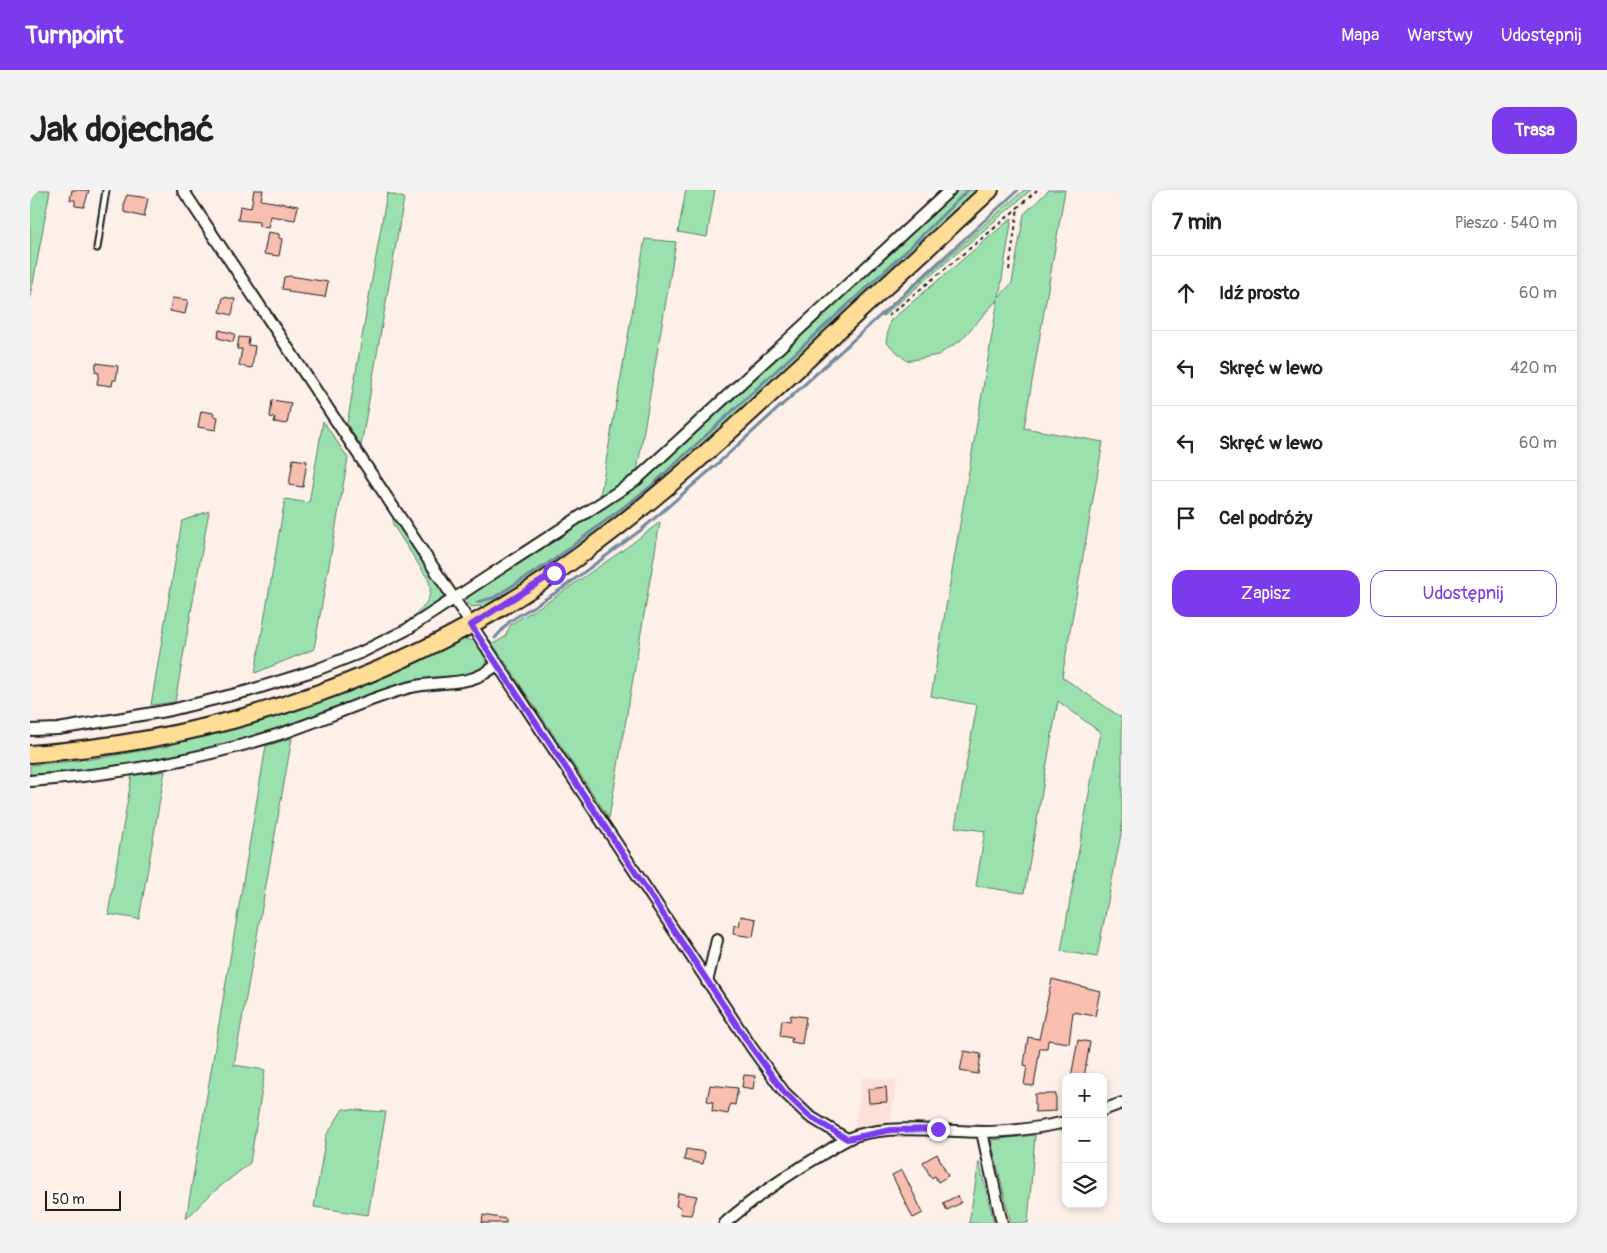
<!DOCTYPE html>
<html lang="pl">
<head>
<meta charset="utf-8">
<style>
  :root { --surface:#fff; --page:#f2f2f2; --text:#202124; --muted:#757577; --line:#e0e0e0; --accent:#7c3aed }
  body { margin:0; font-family:Pangolin,sans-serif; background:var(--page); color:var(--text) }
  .controls { position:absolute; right:15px; bottom:15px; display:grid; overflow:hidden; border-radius:10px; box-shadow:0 2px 8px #0003 }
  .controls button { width:45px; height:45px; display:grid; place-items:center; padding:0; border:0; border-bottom:1px solid var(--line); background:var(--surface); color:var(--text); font:25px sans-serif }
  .scale { position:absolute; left:15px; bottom:12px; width:76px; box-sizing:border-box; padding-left:5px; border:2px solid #1c1c1c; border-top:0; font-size:14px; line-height:18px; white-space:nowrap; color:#1c1c1c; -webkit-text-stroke:4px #fdfcf7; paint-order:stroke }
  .stop { position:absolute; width:15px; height:15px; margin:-11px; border:4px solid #7c3aed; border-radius:50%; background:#fff }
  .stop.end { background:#7c3aed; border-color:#fff; box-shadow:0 1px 5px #0008 }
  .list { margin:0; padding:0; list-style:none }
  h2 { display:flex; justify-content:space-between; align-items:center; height:65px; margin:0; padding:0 20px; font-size:21px }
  h2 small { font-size:16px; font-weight:400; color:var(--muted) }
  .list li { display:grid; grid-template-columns:32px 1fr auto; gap:15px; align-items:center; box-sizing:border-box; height:75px; padding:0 20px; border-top:1px solid var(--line) }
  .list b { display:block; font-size:19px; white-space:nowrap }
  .list em { font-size:16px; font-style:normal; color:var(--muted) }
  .actions { display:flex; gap:10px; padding:15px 20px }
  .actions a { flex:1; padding:11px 0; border:1px solid var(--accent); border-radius:15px; text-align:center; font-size:18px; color:var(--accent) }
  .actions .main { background:var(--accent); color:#fff }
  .icon { flex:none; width:28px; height:28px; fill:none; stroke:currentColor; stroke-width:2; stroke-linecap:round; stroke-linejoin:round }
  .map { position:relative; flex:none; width:1092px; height:1033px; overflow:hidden; border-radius:15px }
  header { display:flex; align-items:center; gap:30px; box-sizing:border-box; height:70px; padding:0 25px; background:var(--accent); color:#fff }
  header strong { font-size:24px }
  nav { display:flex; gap:28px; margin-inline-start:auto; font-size:18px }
  .intro { display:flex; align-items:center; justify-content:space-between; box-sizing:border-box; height:120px; padding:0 30px }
  h1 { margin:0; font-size:35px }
  .button { padding:12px 22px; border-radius:15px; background:var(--accent); color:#fff; font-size:18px; font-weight:700 }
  main { display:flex; gap:30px; padding:0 30px }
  aside { flex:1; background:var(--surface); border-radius:15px; box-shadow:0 2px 8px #0003 }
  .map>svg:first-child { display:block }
</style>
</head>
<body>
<header>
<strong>Turnpoint</strong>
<nav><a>Mapa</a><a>Warstwy</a><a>Udostępnij</a></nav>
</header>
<div class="intro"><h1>Jak dojechać</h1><a class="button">Trasa</a></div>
<main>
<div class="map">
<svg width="1092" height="1033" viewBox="0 0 1092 1033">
  <rect width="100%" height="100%" fill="#fcf0e9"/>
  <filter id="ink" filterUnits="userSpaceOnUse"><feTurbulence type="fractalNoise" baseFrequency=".02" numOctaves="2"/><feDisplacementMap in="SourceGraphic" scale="10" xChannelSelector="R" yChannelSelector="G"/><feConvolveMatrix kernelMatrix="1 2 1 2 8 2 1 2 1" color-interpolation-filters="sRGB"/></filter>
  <g filter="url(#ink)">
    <!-- built -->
    <path fill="#fbe1d8" d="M833,887L867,890L860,933L824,940Z"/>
    <!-- green -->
    <path fill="#9be1ae" stroke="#5c7e65" d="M0,0H20L0,110Z
      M656,0H685L677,47L648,42Z
      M928,0H948L704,226L623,297L550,355L456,417L453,419L450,416L443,417L437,414L438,406L442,402L533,343L683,227L704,209L713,196Z
      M994,0H1001L852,127L855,122Z
      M1019,0H1035L994,238L1073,252L1032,487L1092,528V639L1067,767L1031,761L1070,542L1028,511L994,703L946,696L955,641L925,637L947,515L901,506L968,109L931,150L908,165L877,171L856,152L860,131L982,28L969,107L982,93L994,24Z
      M357,3L374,8L331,256L317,234Z
      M615,49L646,52L607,281L570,306Z
      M293,231L318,268L284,459L225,483L255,309L279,313Z
      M179,321L145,512L121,515L152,331Z
      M363,325L414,400V406L403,417L354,447C372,434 410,416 398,389L363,335Z
      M630,332L579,628L463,454L475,447L481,434L519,411L596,358Z
      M431,449L447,451L456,464L457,475L451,481L167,564L49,583L36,581L0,585V575L56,570L140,556V554C242,531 338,498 431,449Z
      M262,548L204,875L235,880L220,973L182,1003L156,1029L236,556Z
      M135,581L109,729L78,724L102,585Z
      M313,919L356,922L338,1025L284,1017L296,946Z
      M1005,945L998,1033H981L961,950Z
      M949,972L964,1033H939Z"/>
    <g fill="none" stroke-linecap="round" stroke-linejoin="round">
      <!-- stream -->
      <path stroke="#748a9f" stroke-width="3" d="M447,412L463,408L525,369L620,297L875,62L938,0
        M465,448L480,431L530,400L611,340L685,276L988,0"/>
    </g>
    <!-- building -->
    <path fill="#f8beaf" stroke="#1c1c1c" d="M42,0H59L54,17L45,16V10H40Z
      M224,0H233L231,10L268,16L265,30L240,26L238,38L229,36V32L208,30L210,16L221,18Z
      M97,5L118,8L114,27L94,22V12Z
      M238,42L249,44V48L252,49L249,66L234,64Z
      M260,86L298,92L295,107L258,102L259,100L252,99L254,87Z
      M193,107L205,109L202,125L190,122Z
      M142,108L158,110L155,124L140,121Z
      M189,140L205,144L203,152L188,148Z
      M209,147L219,148L218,155L225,156L222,178L209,176L212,159H207Z
      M66,173L88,176L86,190H83L82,196L67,194L69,183L65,182Z
      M242,210L261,213L257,234L244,232L245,228L240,227Z
      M171,221L184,223L183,226L188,227L186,240L168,237Z
      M263,269L277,271L273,297L259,295Z
      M711,726L726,729L723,747L703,744L704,735L709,736Z
      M1022,789L1070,801L1065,826L1043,822L1039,853L1018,850L1017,858H1010L1004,896L994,895L997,876L994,875L998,847L1009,849Z
      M761,825L776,827L772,854L761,852L762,848L750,846L752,830L760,831Z
      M1048,850L1060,852L1054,887H1041Z
      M934,861L951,864L948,884L930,881Z
      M714,885L725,886L723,899L712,897Z
      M680,895L708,898L705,915L700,914L698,924L682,921L683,912L677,911Z
      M856,897L857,912L839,913L838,899Z
      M1005,904H1026V921L1005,922Z
      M656,959L675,962L673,974L654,970Z
      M907,964L918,986L908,992L905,986L901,988L893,972Z
      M872,980L893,1023L883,1028L862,985Z
      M648,1003L667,1006L661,1025L650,1024L651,1017L646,1016Z
      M927,1006L931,1013L917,1020L913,1013Z
      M453,1025L476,1029V1033H452Z"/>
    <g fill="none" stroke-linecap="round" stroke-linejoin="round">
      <defs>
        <path id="service" d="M67,58L76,0"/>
        <path id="minor" d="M153,0L722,858L754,902L779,926L817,949
          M0,540L28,539L141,520L218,501L286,480L332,462L376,440L606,290L920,0
          M0,591C85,585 172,569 253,543C295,529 335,510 377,498C408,489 442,499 467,474
          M677,792L687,750
          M1073,920L1092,913
          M952,942L972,1033
          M695,1033C725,1007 757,985 791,965C803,958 814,949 828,945C869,934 911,942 953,942C981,942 1008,938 1036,932"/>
        <path id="primary" d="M0,564C196,550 390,482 549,366C631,307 705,237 779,168C839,111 900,56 960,0"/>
      </defs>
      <!-- service casing -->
      <use href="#service" stroke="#1c1c1c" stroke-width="9"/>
      <!-- minor casing -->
      <use href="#minor" stroke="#1c1c1c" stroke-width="14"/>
      <!-- primary casing -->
      <use href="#primary" stroke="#1c1c1c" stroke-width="20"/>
      <!-- path -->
      <path stroke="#1c1c1c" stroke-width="2" stroke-dasharray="4 4" stroke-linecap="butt" d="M979,80L988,18
        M858,126L973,31L1007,0"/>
      <!-- service -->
      <use href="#service" stroke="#fdfcf7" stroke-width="5"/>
      <!-- minor -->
      <use href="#minor" stroke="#fdfcf7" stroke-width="10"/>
      <!-- primary -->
      <use href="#primary" stroke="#ffdd96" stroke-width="16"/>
    </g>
  </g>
  <g fill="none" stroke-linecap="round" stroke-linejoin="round" filter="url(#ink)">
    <!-- route -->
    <path stroke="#7c3aed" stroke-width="6" d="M524,383L441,435L722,858L754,902L779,926L817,949L861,940L908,939"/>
  </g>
</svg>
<div class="controls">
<button>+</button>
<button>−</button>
<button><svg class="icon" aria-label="layers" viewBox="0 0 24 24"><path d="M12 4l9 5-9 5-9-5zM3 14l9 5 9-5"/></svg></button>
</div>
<div class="scale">50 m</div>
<div class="stop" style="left:524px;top:383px"></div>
<div class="stop end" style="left:908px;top:939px"></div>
</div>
<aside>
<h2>7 min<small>Pieszo · 540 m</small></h2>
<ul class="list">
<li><svg class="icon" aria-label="ahead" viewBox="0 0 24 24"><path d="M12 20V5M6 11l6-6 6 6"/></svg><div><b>Idź prosto</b></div><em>60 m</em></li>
<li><svg class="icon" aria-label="left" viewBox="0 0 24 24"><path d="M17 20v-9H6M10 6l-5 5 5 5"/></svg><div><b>Skręć w lewo</b></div><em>420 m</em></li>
<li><svg class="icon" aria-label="left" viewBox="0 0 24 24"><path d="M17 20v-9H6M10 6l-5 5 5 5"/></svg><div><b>Skręć w lewo</b></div><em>60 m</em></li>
<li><svg class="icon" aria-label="arrive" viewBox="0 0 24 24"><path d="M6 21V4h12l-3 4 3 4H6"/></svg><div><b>Cel podróży</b></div></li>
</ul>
<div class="actions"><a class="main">Zapisz</a><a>Udostępnij</a></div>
</aside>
</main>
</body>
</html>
